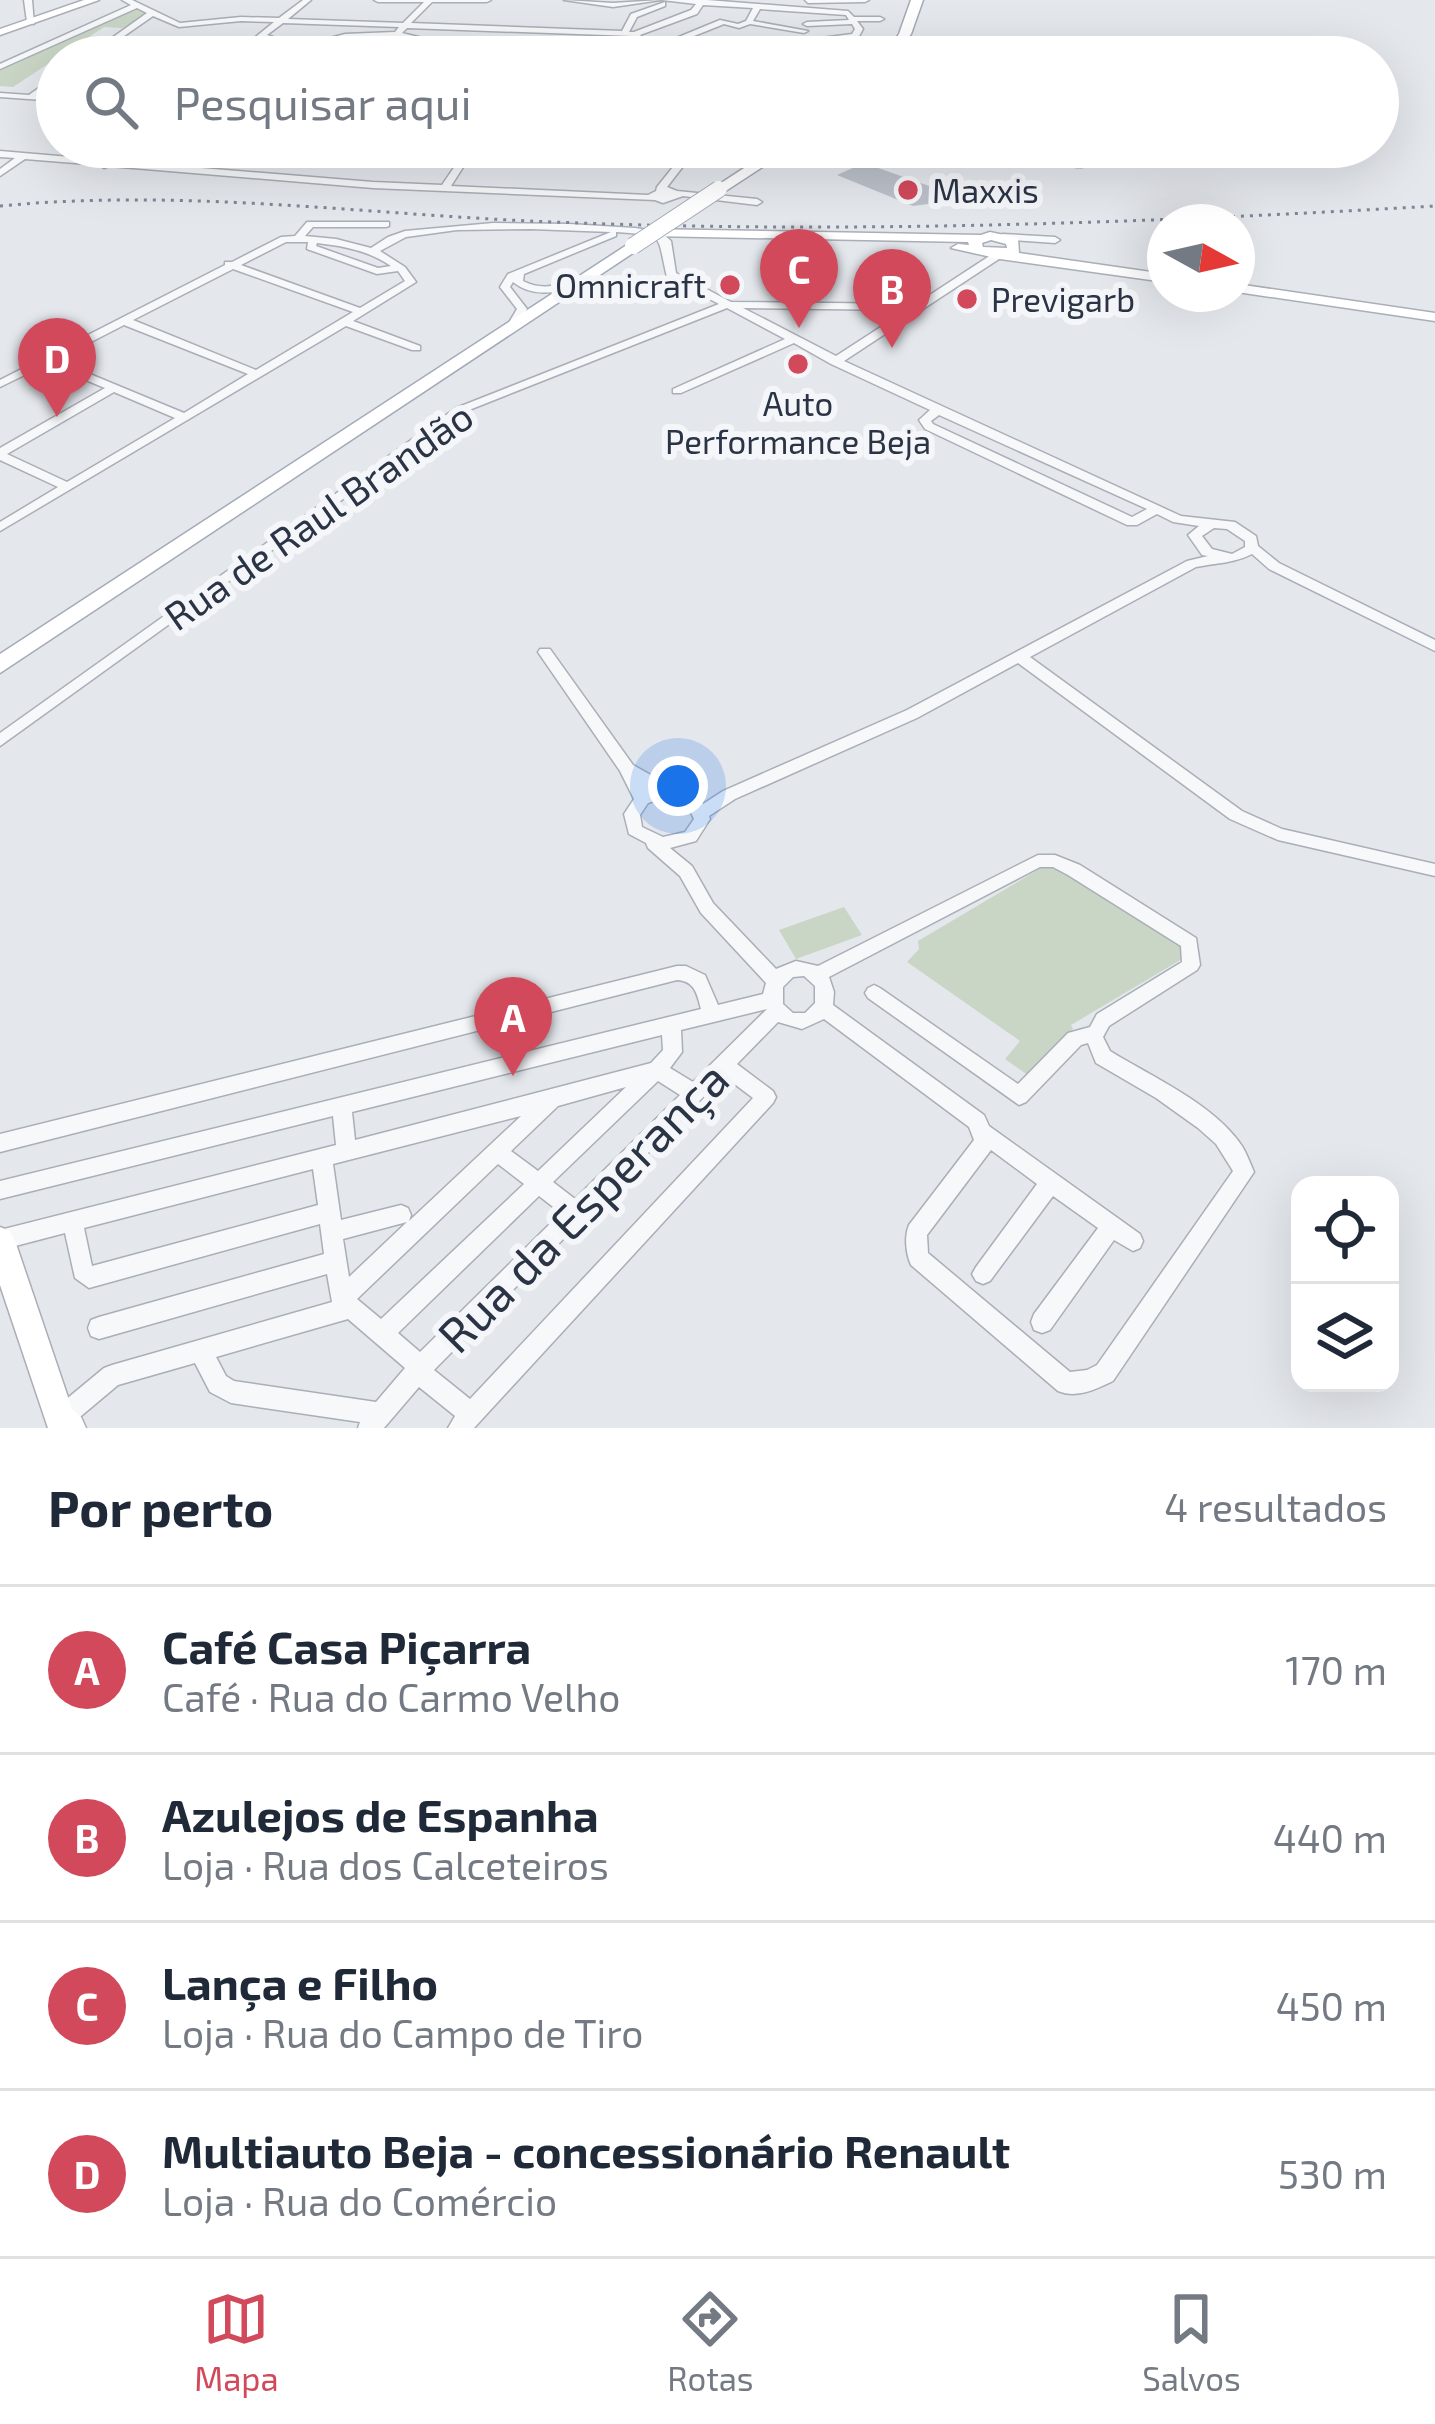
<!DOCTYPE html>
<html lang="pt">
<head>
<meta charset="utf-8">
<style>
  :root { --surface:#fff; --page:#f2f2f3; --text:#1f2937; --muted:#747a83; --line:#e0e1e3; --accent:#d1495b }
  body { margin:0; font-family:"Exo 2",sans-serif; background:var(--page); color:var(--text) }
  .controls { position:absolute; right:36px; bottom:36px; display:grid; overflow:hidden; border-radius:24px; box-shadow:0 12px 48px #0002 }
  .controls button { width:108px; height:108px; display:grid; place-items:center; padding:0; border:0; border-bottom:3px solid var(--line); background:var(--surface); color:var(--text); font:60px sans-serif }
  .compass { position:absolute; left:1147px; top:204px; width:108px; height:108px; border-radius:50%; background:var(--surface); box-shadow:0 12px 48px #0002; rotate:98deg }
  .you { position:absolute; left:678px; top:786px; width:42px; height:42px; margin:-30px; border:9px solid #fff; border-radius:50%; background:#1a73e8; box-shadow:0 0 0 18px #1a73e833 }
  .badge { display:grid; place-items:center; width:78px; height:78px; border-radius:50%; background:var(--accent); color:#fff; font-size:39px; font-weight:700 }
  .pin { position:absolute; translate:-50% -99px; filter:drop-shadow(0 3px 6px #0008) }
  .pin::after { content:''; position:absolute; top:63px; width:42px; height:36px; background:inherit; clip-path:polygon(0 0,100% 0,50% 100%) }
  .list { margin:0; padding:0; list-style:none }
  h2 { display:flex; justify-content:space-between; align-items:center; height:156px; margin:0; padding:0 48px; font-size:51px }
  h2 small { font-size:39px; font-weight:400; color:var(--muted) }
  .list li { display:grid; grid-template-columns:78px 1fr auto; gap:36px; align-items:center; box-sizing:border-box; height:168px; padding:0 48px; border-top:3px solid var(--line) }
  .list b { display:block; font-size:45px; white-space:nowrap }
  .list p { margin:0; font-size:39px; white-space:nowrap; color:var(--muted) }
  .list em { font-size:39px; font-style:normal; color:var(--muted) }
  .icon { flex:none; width:66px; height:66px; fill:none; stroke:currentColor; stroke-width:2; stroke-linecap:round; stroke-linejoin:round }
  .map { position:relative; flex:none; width:1435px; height:1428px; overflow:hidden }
  .search { position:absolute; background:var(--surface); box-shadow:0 12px 48px #0002; left:36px; right:36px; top:36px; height:132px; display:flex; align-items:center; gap:30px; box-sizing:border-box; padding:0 42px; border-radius:66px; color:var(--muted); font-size:45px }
  .sheet { height:828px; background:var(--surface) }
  nav { display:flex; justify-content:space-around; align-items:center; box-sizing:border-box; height:168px; border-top:3px solid var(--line); background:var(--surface); font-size:33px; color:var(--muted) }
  nav a { display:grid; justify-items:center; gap:6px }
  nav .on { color:var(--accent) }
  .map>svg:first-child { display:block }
</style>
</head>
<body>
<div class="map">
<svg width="1435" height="1428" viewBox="0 0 1435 1428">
  <rect width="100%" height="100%" fill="#e4e7ec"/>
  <!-- green -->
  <path fill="#c9d6c5" d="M138,8L149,13L122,28L104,27L13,87L0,86V68Z
    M1046,865H1056L1178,936L1187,956L1071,1025L1073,1029L1029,1076L1005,1059L1020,1041L907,962L919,949L918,941Z
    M844,907L862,935L796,959L779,930Z"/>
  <!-- building -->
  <path fill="#bbc0ca" d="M864,163L966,199L913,206L837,175Z"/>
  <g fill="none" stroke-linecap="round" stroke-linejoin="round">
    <defs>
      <path id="street" d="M24,0H32L34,24L27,22Z
        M122,0H132L180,23L241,17L279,18L303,0H311L288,19L403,23L424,2H378L374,0H491L487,2H432L411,23L622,31L631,14L665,2V6L637,17L629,32H634L691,10L696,4L662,0H707L848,11L854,17H880L884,19L880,21H857L863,29L858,38L767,49L680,42L651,53L633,36L407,28L402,33L443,43L462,56L527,48L531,50L486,57H453L437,47L418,40L398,37L378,57H370L390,36C361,36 335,40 307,49L329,57H317L300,51L286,57H276L292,49L263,39L240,57H231L274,22L241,21L179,27L153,16L94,57H85L147,13L137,8L0,69V64L131,5ZM703,5L753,8L746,21L738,24L720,20L652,48L640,35L697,14ZM760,9L846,15L849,20L807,22L803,24L807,26L852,24L855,29L852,34L767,45L689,38L724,24L739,28L750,24L804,33L808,31L753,21ZM283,23L399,27L395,32L345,34L299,46L267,35Z
        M564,0L613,3L661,0L613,7Z
        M805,0H869L865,2L808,3Z
        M54,77H57V83L39,95L57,97V101L0,97V93L29,95Z
        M121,147H130L115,161L373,182L442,185L468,147H476L451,186L648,195L656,191L657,187L689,147H698L667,187L677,191L757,199L762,202L757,205L683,196L663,203L655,200L373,188L109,166L104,168L100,165L25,159L0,176V169L15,158L0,157V151L105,160Z
        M1062,147H1070L1083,165L1082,167H1076Z
        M1095,147H1106L1095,153L1091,150Z
        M307,222H389V226L386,227H313L305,236L336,239L371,248L388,237L405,231L493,223L569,224L635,228L661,232L671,241L676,273L731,302L916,304L994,253H1002V257L844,361L1181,516L1235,522L1256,536L1258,546L1279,563L1435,640V651L1269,569L1252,554C1235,563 1216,563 1196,567L1030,657L1242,811L1282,829L1435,864V876L1278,840L1230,819L1018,663L917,718L735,799L709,816L710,819L696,841L670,848L692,866L713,903L776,969L796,961L818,966L1038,855H1055L1080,865L1196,938L1200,965L1197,970L1109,1026L1103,1037L1110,1051C1152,1077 1214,1104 1242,1146C1247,1154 1250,1163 1254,1172L1113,1381C1096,1389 1077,1399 1058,1391L911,1265C906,1254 904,1237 909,1225L974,1140L969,1127L824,1019L802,1029L778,1022L737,1064L773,1091L776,1097L773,1103L474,1428H448L455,1416L419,1387L384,1428H358L360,1422L231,1403L210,1392L195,1363L118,1385L68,1427H52L49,1419L52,1411L104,1368L112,1365L332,1302L327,1274L99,1339L91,1336L88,1328L91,1320L99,1317L324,1254L320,1224L89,1288L75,1278L65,1233L0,1250V1230L336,1145L333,1116L0,1199V1181L701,1009C697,994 695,981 677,980L0,1152V1134L677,966H686L705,975L718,1005L763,994L766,983L701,913L680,876L648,848L646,843L629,834L624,814L634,799L620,771L540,655L538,652L540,649H550L633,765L672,787L698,794L703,804L723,791L907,710L1187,561L1208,556L1202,555L1188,535L1199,526L1173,522L1157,514L1137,525H1127L925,429L919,420L930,410L831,364L794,343L681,393H673V389L785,339L727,308L464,412L0,746V733L456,408L719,304L667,277C656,233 667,236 616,232V236L524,274L523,281C542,291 559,285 578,280L583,283L582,285C557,292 535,299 513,282L510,287L527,309L516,328L512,329L507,326L517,309L500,287L508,274L611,232L531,229L457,230L406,237L380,251L405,267L416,282L353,321L420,346V350H412L346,326L0,531V522L58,487L0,460V448L105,388L47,364L0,387V380L225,265V262H232L281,237L295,236ZM286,242H308L307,249L377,274L398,271L405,281L360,308L241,265ZM317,243C344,246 369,251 391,266L378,268L316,246ZM233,269L353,312L256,370L133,320ZM743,308L907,310L836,356ZM124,325L248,374L184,413L56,360ZM114,392L175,418L67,482L7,454ZM939,415L1147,509L1132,517L933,424L931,421ZM1214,528L1227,529L1245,541V547L1232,554L1212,549L1202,536ZM667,797L686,802L694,819L685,832L663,837L642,827L640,815L648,803ZM1040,867H1053L1068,875L1181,946L1182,962L1097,1014L1090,1027L1068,1033L1018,1084L880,988L874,985L868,988L865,993L868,998L1019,1105L1026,1102L1081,1045L1088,1043L1096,1063L1156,1098L1198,1128L1216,1144L1233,1171L1097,1365L1087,1370L1070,1372L928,1253L927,1235L991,1150L1037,1184L976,1267L972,1274L976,1281L983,1284L990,1281L1053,1196L1098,1228L1034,1314L1031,1322L1034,1330L1042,1333L1050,1330L1114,1240L1133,1251L1140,1248L1143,1241L1140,1234L989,1126L984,1115L833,1005L834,992L829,977ZM804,976L815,986V1003L805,1013H793L783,1004V987L793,977ZM767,1009L693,1082L670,1068L682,1052L681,1030ZM662,1035L663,1050L651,1063L355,1140L352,1112ZM724,1076L753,1098L470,1399L434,1370ZM658,1081L680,1095L575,1199L553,1182ZM626,1087L538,1171L511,1151L558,1106ZM521,1116L409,1221L411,1215L408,1208L401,1205L341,1220L333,1164ZM498,1164L524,1184L381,1319L357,1299ZM313,1169L318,1205L92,1266L84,1228ZM539,1196L561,1213L420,1352L398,1333ZM407,1222L349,1277L343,1239ZM348,1319L405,1368L376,1402L234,1381L226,1376L216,1357Z
        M1003,234L1055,237L1060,240L1055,243L1000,239V235Z"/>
      <path id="secondary" d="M84,0H99L0,35V29Z
        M646,229L981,235L990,232L1018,238L1019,253L1165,274V282L1000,259L951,248L958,244L969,245L968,242L651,236L644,232ZM991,240L1006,244L1007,248L983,247L982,243Z
        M1237,284L1435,313V321L1237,292Z
        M0,1227L10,1231L15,1241L72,1409L81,1417L86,1428H48L0,1285Z"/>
      <path id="primary" d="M911,0H923L911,34L895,57H883L899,34Z
        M776,147H793L724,192L712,189Z
        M633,241L641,246L639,249L0,673V654Z"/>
    </defs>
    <!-- street casing -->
    <use href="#street" stroke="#a9aeb7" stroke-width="3"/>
    <!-- secondary casing -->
    <use href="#secondary" stroke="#a9aeb7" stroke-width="3"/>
    <!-- primary casing -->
    <use href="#primary" stroke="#a3abb8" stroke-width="3"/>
    <!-- street -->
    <use href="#street" fill="#f7f8fa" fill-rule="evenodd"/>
    <!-- secondary -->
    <use href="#secondary" fill="#fff" fill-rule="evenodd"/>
    <!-- primary -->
    <use href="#primary" fill="#fff" fill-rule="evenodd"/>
    <!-- rail -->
    <path stroke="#7d8696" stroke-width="3" stroke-dasharray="3 6" stroke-linecap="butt" d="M0,206C186,188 368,215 553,222C847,234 1142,223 1435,206"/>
    <defs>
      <path id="primary-bridge" d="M633,246L719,189"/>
    </defs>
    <!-- primary-bridge casing -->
    <use href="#primary-bridge" stroke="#a3abb8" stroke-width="18" stroke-linecap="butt"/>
    <!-- primary-bridge -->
    <use href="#primary-bridge" stroke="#fff" stroke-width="16"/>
  </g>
  <!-- markers -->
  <g fill="#d1495b" stroke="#f4f6f9" stroke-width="4.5">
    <circle cx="908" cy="190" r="12"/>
    <circle cx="730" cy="285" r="12"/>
    <circle cx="967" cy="299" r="12"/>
    <circle cx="798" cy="364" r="12"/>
  </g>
  <g text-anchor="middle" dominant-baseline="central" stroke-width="12" stroke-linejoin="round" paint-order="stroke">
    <!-- far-poi labels -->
    <g font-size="33" fill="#2b3445" stroke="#f4f6f9" text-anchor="start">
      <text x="932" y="190">Maxxis</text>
      <text x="706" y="285" text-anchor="end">Omnicraft</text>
      <text x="991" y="299">Previgarb</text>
      <text x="798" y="403" text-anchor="middle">Auto<tspan x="798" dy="38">Performance Beja</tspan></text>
    </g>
    <!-- street labels -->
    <g font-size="39" fill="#2b3445" stroke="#f4f6f9">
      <text transform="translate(318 515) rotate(-35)">Rua de Raul Brandão</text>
    </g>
    <!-- near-street labels -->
    <g font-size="48" fill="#2b3445" stroke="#f4f6f9">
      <text transform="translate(582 1206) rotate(-45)">Rua da Esperança</text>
    </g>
  </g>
</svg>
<div class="controls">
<button><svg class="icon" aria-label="locate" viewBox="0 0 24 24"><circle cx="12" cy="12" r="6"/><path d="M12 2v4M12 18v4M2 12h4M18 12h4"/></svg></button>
<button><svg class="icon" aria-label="layers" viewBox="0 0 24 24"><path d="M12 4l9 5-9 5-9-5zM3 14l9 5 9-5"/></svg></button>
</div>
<svg class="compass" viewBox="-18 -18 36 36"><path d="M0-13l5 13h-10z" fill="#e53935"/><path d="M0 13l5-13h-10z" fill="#747a83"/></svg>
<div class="you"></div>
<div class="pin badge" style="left:513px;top:1076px">A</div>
<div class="pin badge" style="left:892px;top:348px">B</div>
<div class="pin badge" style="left:799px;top:328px">C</div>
<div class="pin badge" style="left:57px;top:417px">D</div>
<div class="search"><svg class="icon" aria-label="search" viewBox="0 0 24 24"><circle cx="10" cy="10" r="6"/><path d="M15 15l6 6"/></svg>Pesquisar aqui</div>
</div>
<section class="sheet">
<h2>Por perto<small>4 resultados</small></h2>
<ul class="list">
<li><span class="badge">A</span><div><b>Café Casa Piçarra</b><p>Café · Rua do Carmo Velho</p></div><em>170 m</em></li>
<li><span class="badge">B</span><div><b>Azulejos de Espanha</b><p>Loja · Rua dos Calceteiros</p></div><em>440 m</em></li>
<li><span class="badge">C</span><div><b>Lança e Filho</b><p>Loja · Rua do Campo de Tiro</p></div><em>450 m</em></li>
<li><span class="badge">D</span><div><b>Multiauto Beja - concessionário Renault</b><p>Loja · Rua do Comércio</p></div><em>530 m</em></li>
</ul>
</section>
<nav>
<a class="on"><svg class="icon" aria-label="map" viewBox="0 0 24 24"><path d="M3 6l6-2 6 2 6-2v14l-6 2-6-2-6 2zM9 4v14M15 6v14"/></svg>Mapa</a>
<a><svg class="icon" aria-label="directions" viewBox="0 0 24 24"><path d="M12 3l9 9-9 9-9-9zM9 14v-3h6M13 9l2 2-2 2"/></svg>Rotas</a>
<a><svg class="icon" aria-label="saved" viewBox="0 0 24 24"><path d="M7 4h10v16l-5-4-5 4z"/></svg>Salvos</a>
</nav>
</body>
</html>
